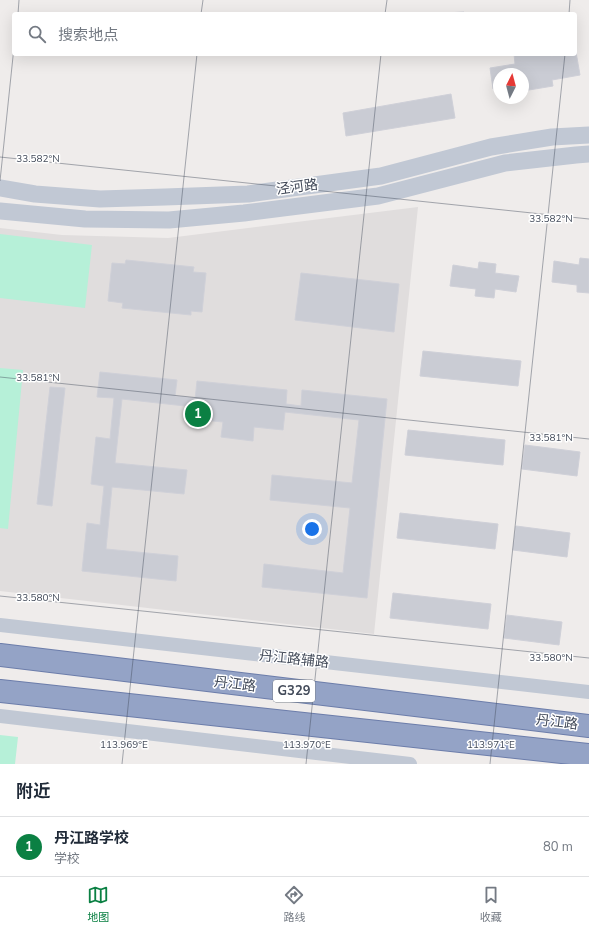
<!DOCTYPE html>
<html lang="zh">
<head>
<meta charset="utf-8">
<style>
  :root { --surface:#fff; --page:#f2f2f3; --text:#1f2937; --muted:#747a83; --line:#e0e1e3; --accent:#0b8043 }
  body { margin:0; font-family:"Nunito Sans","Noto Sans SC",sans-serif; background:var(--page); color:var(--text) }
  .compass { position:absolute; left:493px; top:68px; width:36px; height:36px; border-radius:50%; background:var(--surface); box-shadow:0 4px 16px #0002; rotate:6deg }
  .you { position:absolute; left:312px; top:529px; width:14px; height:14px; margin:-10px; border:3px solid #fff; border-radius:50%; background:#1a73e8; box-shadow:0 0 0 6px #1a73e833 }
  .badge { display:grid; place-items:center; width:26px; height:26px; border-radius:50%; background:var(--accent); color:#fff; font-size:13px; font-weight:700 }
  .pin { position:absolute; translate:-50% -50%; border:2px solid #fff; box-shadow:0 1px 4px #0006 }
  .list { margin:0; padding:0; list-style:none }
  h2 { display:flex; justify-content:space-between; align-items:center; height:52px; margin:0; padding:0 16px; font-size:17px }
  h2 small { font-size:13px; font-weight:400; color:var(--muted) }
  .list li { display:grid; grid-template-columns:26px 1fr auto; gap:12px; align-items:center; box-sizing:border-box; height:60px; padding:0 16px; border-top:1px solid var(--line) }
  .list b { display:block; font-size:15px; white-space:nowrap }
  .list p { margin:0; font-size:13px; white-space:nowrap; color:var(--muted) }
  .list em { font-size:13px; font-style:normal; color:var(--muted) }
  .icon { flex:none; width:22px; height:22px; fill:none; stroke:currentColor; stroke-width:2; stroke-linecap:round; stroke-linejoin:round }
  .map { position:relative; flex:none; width:589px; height:764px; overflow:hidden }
  .search { position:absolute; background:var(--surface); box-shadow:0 4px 16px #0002; left:12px; right:12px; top:12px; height:44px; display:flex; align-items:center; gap:10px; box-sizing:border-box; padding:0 14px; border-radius:4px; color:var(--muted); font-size:15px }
  .sheet { height:112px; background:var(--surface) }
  nav { display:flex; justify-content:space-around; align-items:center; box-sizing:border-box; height:56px; border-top:1px solid var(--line); background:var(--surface); font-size:11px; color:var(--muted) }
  nav a { display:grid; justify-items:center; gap:2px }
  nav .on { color:var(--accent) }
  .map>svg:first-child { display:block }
</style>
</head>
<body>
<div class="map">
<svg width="589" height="764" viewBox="0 0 589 764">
  <rect width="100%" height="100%" fill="#efeceb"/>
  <!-- education -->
  <path fill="#e0dddd" d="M418,207L374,634L0,591V228L62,235L168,238Z"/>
  <!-- green -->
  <path fill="#b6f0d8" d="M0,234L92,245L85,308L0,298Z
    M0,368L23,370L8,529L0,528Z
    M0,735L18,737L15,764H0Z"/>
  <!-- building -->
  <path fill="#caccd4" stroke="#cfd0d8" d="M464,12V14H427Z
    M575,52H576L580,75L552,80L553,86L523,91V74H499V89H493L490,68L515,64L514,54H551V56L563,54H575Z
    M451,94L455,118L346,136L343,113Z
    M580,258L589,259V293L577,292V285L552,282L554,261L579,265Z
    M126,260L194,267L193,272L206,273L202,312L191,311V315L122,308L123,303L108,301L112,263L125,264Z
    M479,262L496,264L495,273L519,276L516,292L495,289L494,298L475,296L476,289L450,286L453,265L478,269Z
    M301,273L399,284L394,332L295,320Z
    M423,351L521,361L518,386L420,376Z
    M100,372L177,380L175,396L195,398L194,407L122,399L115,463L187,470L184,494L112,487L106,549L178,556L176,581L82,571L87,523L100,525L104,486L91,484L96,437L110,439L114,398L97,397Z
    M197,381L287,390L286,404L301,406L302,390L387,399L367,598L262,587L264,564L343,573L350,508L270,500L272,475L352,483L359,420L285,412L283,430L254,427L253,441L221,437L223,422L193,419Z
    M50,387L65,388L52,506L37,504Z
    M408,430L505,440L503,465L405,455Z
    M525,445L580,452L577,476L522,469Z
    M400,513L498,524L495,549L397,538Z
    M516,526L570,533L567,557L513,550Z
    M393,593L491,604L488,629L390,618Z
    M507,615L562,622L559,645L504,638Z"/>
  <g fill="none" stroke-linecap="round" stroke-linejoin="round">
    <defs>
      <path id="trunk" d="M0,655L589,726
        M0,691L589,755"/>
    </defs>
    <!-- trunk casing -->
    <use href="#trunk" stroke="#6c7daa" stroke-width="24"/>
    <!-- minor -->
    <path stroke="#c1c8d4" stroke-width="14" d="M0,625L589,692
      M0,716L410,764"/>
    <!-- tertiary -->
    <path stroke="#c1c8d4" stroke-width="17" d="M0,188L35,194L100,199L165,197L248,194L381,176L491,147L552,137L589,135
      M0,211L85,219L169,220L244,213L378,196L505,163L576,155L589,154"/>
    <!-- trunk -->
    <use href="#trunk" stroke="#94a3c6" stroke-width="22"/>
  </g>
  <!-- ticks -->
  <path fill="none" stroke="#434b5a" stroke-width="1" stroke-opacity="0.45" d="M18,14L19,0M201,14L203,0M385,14L387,0M569,14L570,0M0,157L589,219M0,181L14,47M0,377L589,439M0,596L589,658M122,764L197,54M306,764L381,54M490,764L565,54"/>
  <g text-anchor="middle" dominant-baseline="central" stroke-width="3" stroke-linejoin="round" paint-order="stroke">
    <!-- shield labels -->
    <rect fill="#fff" stroke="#7b818c" stroke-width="1" x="273" y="680" width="42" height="22" rx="3"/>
    <g font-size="13" font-weight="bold" fill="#434b5a">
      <text x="294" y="691">G329</text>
    </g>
    <!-- street labels -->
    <g font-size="14" fill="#434b5a" stroke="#fff">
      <text transform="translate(297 187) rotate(-7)">泾河路</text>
      <text transform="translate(294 659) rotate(6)">丹江路辅路</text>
      <text transform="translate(235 684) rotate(7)">丹江路</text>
      <text transform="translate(557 722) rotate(7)">丹江路</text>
    </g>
  </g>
  <g font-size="10" text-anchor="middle" fill="#434b5a" stroke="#fff" stroke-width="3" stroke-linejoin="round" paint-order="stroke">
    <text x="38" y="162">33.582°N</text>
    <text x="551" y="222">33.582°N</text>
    <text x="38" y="381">33.581°N</text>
    <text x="551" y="441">33.581°N</text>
    <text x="38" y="601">33.580°N</text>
    <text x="551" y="661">33.580°N</text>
    <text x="124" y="748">113.969°E</text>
    <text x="307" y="748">113.970°E</text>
    <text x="491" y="748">113.971°E</text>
  </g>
</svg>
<svg class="compass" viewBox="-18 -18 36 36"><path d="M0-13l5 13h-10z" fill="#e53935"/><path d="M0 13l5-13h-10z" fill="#747a83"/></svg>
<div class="you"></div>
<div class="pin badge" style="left:198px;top:414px">1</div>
<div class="search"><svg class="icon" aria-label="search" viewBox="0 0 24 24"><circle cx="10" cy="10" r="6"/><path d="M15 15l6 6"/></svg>搜索地点</div>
</div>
<section class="sheet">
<h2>附近<small></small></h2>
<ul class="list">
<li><span class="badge">1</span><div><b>丹江路学校</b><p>学校</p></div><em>80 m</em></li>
</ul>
</section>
<nav>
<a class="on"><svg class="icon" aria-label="map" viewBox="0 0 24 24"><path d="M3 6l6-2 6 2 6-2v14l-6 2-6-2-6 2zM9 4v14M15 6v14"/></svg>地图</a>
<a><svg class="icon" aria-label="directions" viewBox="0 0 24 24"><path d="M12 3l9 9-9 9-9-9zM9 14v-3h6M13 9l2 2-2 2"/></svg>路线</a>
<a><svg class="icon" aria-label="saved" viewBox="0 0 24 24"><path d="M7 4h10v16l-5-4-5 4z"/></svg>收藏</a>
</nav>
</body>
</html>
